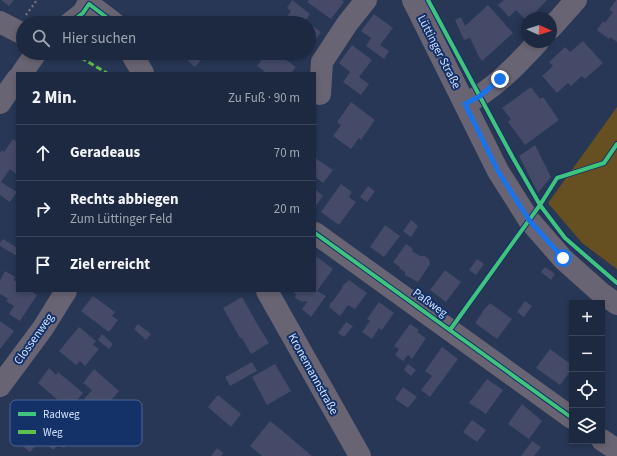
<!DOCTYPE html>
<html lang="de">
<head>
<meta charset="utf-8">
<style>
  :root { --surface:#1d2940; --page:#253147; --text:#f1f3f6; --muted:#a0a6b1; --line:#3b4559 }
  body { margin:0; font-family:"Source Sans 3",sans-serif; background:var(--page); color:var(--text) }
  .controls { position:absolute; right:12px; bottom:12px; display:grid; overflow:hidden; border-radius:0px; box-shadow:0 2px 6px #0003 }
  .controls button { width:36px; height:36px; display:grid; place-items:center; padding:0; border:0; border-bottom:1px solid var(--line); background:var(--surface); color:var(--text); font:20px sans-serif }
  .compass { position:absolute; left:521px; top:12px; width:36px; height:36px; border-radius:50%; background:var(--surface); box-shadow:0 2px 6px #0003; rotate:93deg }
  .stop { position:absolute; width:12px; height:12px; margin:-9px; border:3px solid #1a73e8; border-radius:50%; background:#fff }
  .stop.end { background:#1a73e8; border-color:#fff; box-shadow:0 1px 4px #0008 }
  .list { margin:0; padding:0; list-style:none }
  h2 { display:flex; justify-content:space-between; align-items:center; height:52px; margin:0; padding:0 16px; font-size:17px }
  h2 small { font-size:13px; font-weight:400; color:var(--muted) }
  .list li { display:grid; grid-template-columns:26px 1fr auto; gap:12px; align-items:center; box-sizing:border-box; height:56px; padding:0 16px; border-top:1px solid var(--line) }
  .list b { display:block; font-size:15px; white-space:nowrap }
  .list p { margin:0; font-size:13px; white-space:nowrap; color:var(--muted) }
  .list em { font-size:13px; font-style:normal; color:var(--muted) }
  .icon { flex:none; width:22px; height:22px; fill:none; stroke:currentColor; stroke-width:2; stroke-linecap:round; stroke-linejoin:round }
  .map { position:relative; flex:none; width:617px; height:456px; overflow:hidden }
  .search { position:absolute; background:var(--surface); box-shadow:0 2px 6px #0003; left:16px; top:16px; width:300px; height:44px; display:flex; align-items:center; gap:10px; box-sizing:border-box; padding:0 14px; border-radius:22px; color:var(--muted); font-size:15px }
  .panel { position:absolute; background:var(--surface); box-shadow:0 2px 6px #0003; left:16px; top:72px; width:300px; height:220px; border-radius:0px }
  .map>svg:first-child { display:block }
</style>
</head>
<body>
<div class="map">
<svg width="617" height="456" viewBox="0 0 617 456">
  <rect width="100%" height="100%" fill="#273755"/>
  <!-- green -->
  <path fill="#665022" d="M617,107V269L582,243L548,203Z"/>
  <!-- building -->
  <path fill="#444a68" d="M1,0H14L9,6Z
    M292,0L310,14L305,21L309,23H283L291,11L287,8Z
    M309,0H342L344,2L331,19L307,2Z
    M504,0H547L530,18H527V21L516,10L509,17L498,5Z
    M616,0H617V42L610,37L609,39L597,30L603,21L605,23L613,12L609,10Z
    M488,5L513,33L482,61L479,57L470,38L464,40L455,20L461,17L465,26Z
    M374,14L393,28L380,45L389,51L384,59L366,46L371,38L361,31Z
    M309,23L321,32L309,49Z
    M583,41L603,63L585,79L582,76L571,86L568,83L557,93L542,76L553,66L549,62L565,47L570,52Z
    M352,45L372,60L359,77L369,84L361,95L343,82L350,72L339,63Z
    M179,53H207L195,67Z
    M267,53H285L282,57L296,67L291,73H263L264,71L257,66Z
    M531,87L540,99L543,97L559,120L525,145L508,122L511,119L502,108Z
    M351,102L375,120L361,140L359,138L351,149L333,136L341,125L337,122Z
    M13,139L17,142V172L16,174L10,169L1,182L17,192L10,202L0,195V153L2,150L4,152Z
    M535,145L551,177L538,193L519,156Z
    M315,158L333,170L323,183L315,177Z
    M341,184L352,192L349,197L356,202L339,225L321,212Z
    M368,186L375,191L367,202L360,197Z
    M316,190L323,196L315,207V192Z
    M411,220L418,226L411,237L403,231Z
    M385,225L400,236L384,257L370,247Z
    M3,239L17,248V256L0,246V243Z
    M406,244L413,249L412,251L420,256H425L429,259L430,264L418,282L405,275V272L399,268L400,267L393,262Z
    M317,257L333,269L317,291L326,296L311,317L302,309L307,302L306,301L302,302L295,298L296,294L291,291H315V260Z
    M477,259L484,264L476,275L469,270Z
    M545,267L555,274L551,280L541,272Z
    M445,270L461,282L446,302L430,290Z
    M5,271L15,277L14,280L17,282V291H31L37,295L20,321L9,314L14,306L6,301L8,299L0,294V280Z
    M349,280L367,293L355,309L348,305L340,316L329,307L331,302H332L343,287L342,286Z
    M93,296L115,312L112,316L118,320L109,332L81,311Z
    M242,297L259,327L269,343L251,354L242,338H240L223,308Z
    M525,301L532,306L524,317L517,312Z
    M379,302L394,313L382,330L379,328L372,339L362,332L370,321L367,319Z
    M490,303L512,319L497,339L475,323L482,313V312Z
    M0,321L14,331L1,348H0Z
    M346,322L353,326L344,337L338,333Z
    M138,324L151,334L146,340L134,329Z
    M410,324L419,330L417,332L426,338L412,359L408,355L403,361L395,355L399,349L394,346Z
    M79,327L96,341L93,345L99,349L85,366L80,361L76,365L59,351Z
    M102,334L113,344L109,349L98,340Z
    M442,347L458,359L430,397L421,390L432,376L425,371Z
    M550,349L572,365V369L560,385L536,368Z
    M252,362L257,371L230,386L225,377Z
    M275,364L291,391L267,405L252,377Z
    M408,364L416,370L411,376L404,370Z
    M49,368L56,375L58,372L83,393L69,410L38,383Z
    M94,369L119,391L108,404L104,400L96,409L84,399L92,390L83,383Z
    M487,379L503,390L486,414L469,403Z
    M403,387L417,397L408,408L395,399Z
    M218,395L241,414L231,427L208,407Z
    M522,404L542,421L529,439L508,424Z
    M42,409L73,436L64,448L59,444L54,449H52L35,435L30,442L35,446L30,452L11,436L21,424L27,429Z
    M472,420L486,430L477,442L463,432Z
    M270,421L279,428L312,456H262L250,446Z
    M532,441L541,447L534,456H521Z
    M217,448L223,453L221,456H211Z"/>
  <g fill="none" stroke-linecap="round" stroke-linejoin="round">
    <!-- path -->
    <path stroke="#6e6e7e" stroke-width="2.5" stroke-dasharray="2 3" stroke-linecap="butt" d="M26,15L37,0"/>
    <!-- minor -->
    <path stroke="#696473" stroke-width="22" d="M413,0L498,171L529,220L563,259L601,293L617,304
      M89,4L114,23
      M0,22L23,34
      M70,23L83,13L90,0
      M551,28L576,0
      M131,53L143,73
      M22,73L36,53
      M320,94L322,62L347,24L366,0
      M0,103L17,79
      M465,104C493,90 517,65 538,42
      M315,233L572,418
      M267,291L360,456
      M0,386L43,328L66,291
      M602,440L617,450"/>
    <!-- quiet -->
    <path stroke="#5fbe4e" stroke-width="3" stroke-dasharray="6 3" stroke-linecap="butt" d="M73,53L107,73"/>
    <defs>
      <path id="cycleway" d="M428,0L513,158L540,205L565,238L617,283
        M70,23L83,13L89,4L114,23
        M315,233L572,418
        M450,330L540,205L557,178L604,163L617,144"/>
    </defs>
    <!-- cycleway casing -->
    <use href="#cycleway" stroke="#143168" stroke-width="6"/>
    <!-- cycleway -->
    <use href="#cycleway" stroke="#40c37c" stroke-width="4"/>
  </g>
  <g fill="none" stroke-linecap="round" stroke-linejoin="round">
    <!-- route -->
    <path stroke="#1a73e8" stroke-width="5" d="M500,79L480,96L465,104L498,171L529,220L563,258"/>
  </g>
  <g text-anchor="middle" dominant-baseline="central" stroke-width="4" stroke-linejoin="round" paint-order="stroke">
    <!-- street labels -->
    <g font-size="12" fill="#d0e0fb" stroke="#143168">
      <text transform="translate(439 52) rotate(63)">Lüttinger Straße</text>
      <text transform="translate(430 303) rotate(36)">Paßweg</text>
      <text transform="translate(34 339) rotate(-55)">Clossenweg</text>
      <text transform="translate(313 374) rotate(61)">Kronemannstraße</text>
    </g>
  </g>
  <!-- legend -->
  <rect x="10" y="400" width="132" height="46" rx="6" fill="#143168" stroke="#4c6694" stroke-width="1"/>
  <rect x="18" y="412" width="18" height="4" fill="#40c37c"/>
  <rect x="18" y="430" width="18" height="4" fill="#5fbe4e"/>
  <g font-size="11" fill="#d0e0fb">
    <text x="43" y="418">Radweg</text>
    <text x="43" y="436">Weg</text>
  </g>
</svg>
<div class="controls">
<button>+</button>
<button>−</button>
<button><svg class="icon" aria-label="locate" viewBox="0 0 24 24"><circle cx="12" cy="12" r="6"/><path d="M12 2v4M12 18v4M2 12h4M18 12h4"/></svg></button>
<button><svg class="icon" aria-label="layers" viewBox="0 0 24 24"><path d="M12 4l9 5-9 5-9-5zM3 14l9 5 9-5"/></svg></button>
</div>
<svg class="compass" viewBox="-18 -18 36 36"><path d="M0-13l5 13h-10z" fill="#e53935"/><path d="M0 13l5-13h-10z" fill="#a0a6b1"/></svg>
<div class="stop" style="left:563px;top:258px"></div>
<div class="stop end" style="left:500px;top:79px"></div>
<div class="search"><svg class="icon" aria-label="search" viewBox="0 0 24 24"><circle cx="10" cy="10" r="6"/><path d="M15 15l6 6"/></svg>Hier suchen</div>
<section class="panel">
<h2>2 Min.<small>Zu Fuß · 90 m</small></h2>
<ul class="list">
<li><svg class="icon" aria-label="ahead" viewBox="0 0 24 24"><path d="M12 20V5M6 11l6-6 6 6"/></svg><div><b>Geradeaus</b></div><em>70 m</em></li>
<li><svg class="icon" aria-label="right" viewBox="0 0 24 24"><path d="M7 20v-9h11M14 6l5 5-5 5"/></svg><div><b>Rechts abbiegen</b><p>Zum Lüttinger Feld</p></div><em>20 m</em></li>
<li><svg class="icon" aria-label="arrive" viewBox="0 0 24 24"><path d="M6 21V4h12l-3 4 3 4H6"/></svg><div><b>Ziel erreicht</b></div></li>
</ul>
</section>
</div>
</body>
</html>
